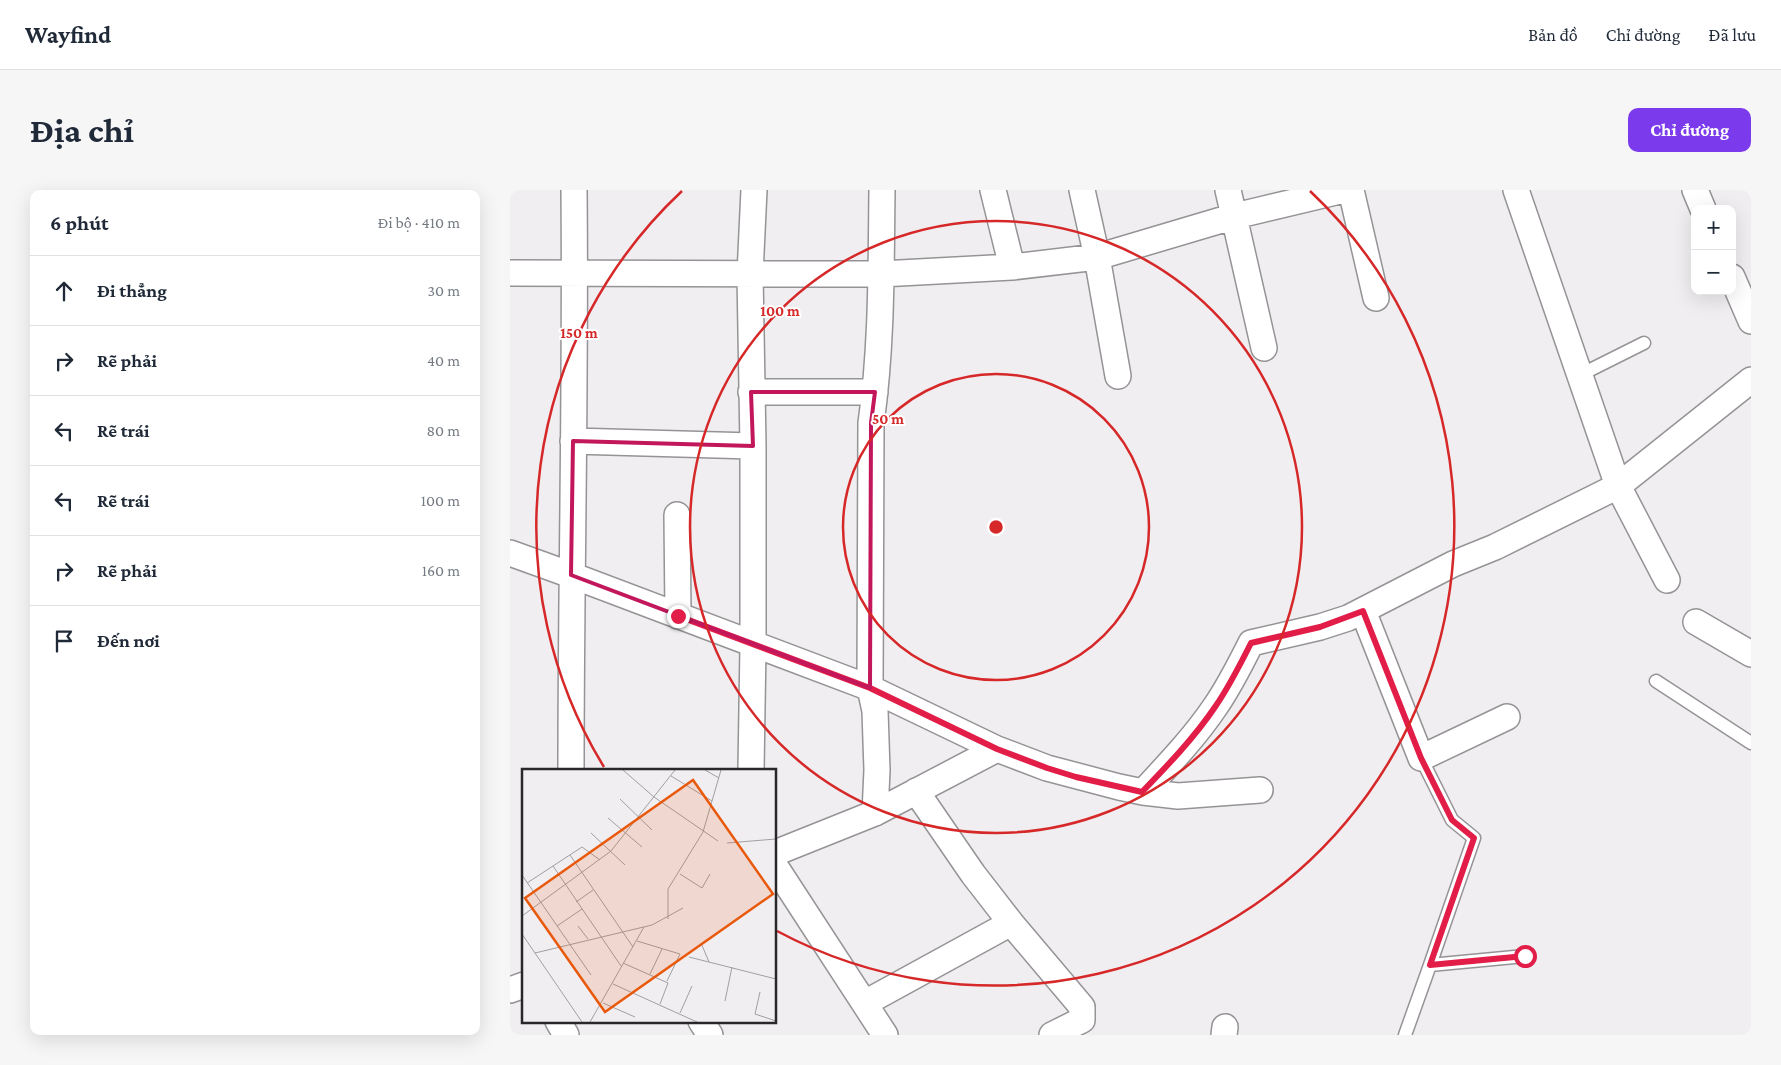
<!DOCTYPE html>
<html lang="vi">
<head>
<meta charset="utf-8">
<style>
  :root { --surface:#fff; --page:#f6f6f7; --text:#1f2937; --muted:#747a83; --line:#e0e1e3; --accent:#7c3aed }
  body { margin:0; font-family:"Crimson Pro",serif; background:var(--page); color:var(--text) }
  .controls { position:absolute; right:15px; top:15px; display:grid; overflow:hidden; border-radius:10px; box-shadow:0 5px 20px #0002 }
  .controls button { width:45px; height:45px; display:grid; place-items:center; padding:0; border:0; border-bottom:1px solid var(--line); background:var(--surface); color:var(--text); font:25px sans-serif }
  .stop { position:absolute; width:15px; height:15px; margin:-11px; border:4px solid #e11d48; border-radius:50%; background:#fff }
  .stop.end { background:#e11d48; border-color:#fff; box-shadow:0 1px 5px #0008 }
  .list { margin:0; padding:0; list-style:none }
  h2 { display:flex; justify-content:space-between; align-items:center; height:65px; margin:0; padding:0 20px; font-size:21px }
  h2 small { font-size:16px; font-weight:400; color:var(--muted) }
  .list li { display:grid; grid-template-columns:32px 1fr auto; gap:15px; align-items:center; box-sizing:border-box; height:70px; padding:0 20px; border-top:1px solid var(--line) }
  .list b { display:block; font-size:19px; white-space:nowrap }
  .list em { font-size:16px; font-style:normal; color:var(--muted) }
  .icon { flex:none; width:28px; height:28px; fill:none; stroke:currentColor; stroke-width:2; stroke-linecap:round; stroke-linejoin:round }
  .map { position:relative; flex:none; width:1241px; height:845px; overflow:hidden; border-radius:10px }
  header { display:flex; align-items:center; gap:30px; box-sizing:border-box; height:70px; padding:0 25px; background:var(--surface); border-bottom:1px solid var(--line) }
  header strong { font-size:24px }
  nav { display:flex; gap:28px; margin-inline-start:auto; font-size:18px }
  .intro { display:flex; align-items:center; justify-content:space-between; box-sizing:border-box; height:120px; padding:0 30px }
  h1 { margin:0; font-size:35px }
  .button { padding:12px 22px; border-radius:10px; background:var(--accent); color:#fff; font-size:18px; font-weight:700 }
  main { display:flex; gap:30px; padding:0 30px }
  aside { flex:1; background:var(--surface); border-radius:10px; box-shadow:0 5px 20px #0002 }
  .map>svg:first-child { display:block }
</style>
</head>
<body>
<header>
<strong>Wayfind</strong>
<nav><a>Bản đồ</a><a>Chỉ đường</a><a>Đã lưu</a></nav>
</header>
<div class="intro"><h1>Địa chỉ</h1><a class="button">Chỉ đường</a></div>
<main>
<aside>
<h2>6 phút<small>Đi bộ · 410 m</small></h2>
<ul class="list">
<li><svg class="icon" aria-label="ahead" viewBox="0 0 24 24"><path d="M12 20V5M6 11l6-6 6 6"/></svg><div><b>Đi thẳng</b></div><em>30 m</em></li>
<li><svg class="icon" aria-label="right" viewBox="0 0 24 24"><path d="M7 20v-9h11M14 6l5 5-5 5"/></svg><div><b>Rẽ phải</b></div><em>40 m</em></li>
<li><svg class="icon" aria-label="left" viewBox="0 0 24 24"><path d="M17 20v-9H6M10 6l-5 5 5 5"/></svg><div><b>Rẽ trái</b></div><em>80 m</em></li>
<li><svg class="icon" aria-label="left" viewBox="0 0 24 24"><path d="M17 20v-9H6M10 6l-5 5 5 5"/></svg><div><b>Rẽ trái</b></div><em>100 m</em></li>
<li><svg class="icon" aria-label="right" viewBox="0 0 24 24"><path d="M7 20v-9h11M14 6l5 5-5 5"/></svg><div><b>Rẽ phải</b></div><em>160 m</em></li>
<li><svg class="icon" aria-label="arrive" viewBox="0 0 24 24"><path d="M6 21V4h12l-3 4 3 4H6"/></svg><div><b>Đến nơi</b></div></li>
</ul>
</aside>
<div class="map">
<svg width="1241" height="845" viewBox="0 0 1241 845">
  <rect width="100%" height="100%" fill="#f1eef1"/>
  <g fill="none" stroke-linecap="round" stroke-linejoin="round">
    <defs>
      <path id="service" d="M1070,185L1134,153
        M1146,491L1241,553
        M911,568L942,630L964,648L920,775
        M895,845L920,775L1015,766"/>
      <path id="minor" d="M483,0L502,77
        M572,0L587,67L608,186
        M718,0L754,158
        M841,0L866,108
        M1006,0L1108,296L1157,390
        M1185,0L1193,19
        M0,83L371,84L502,77L587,67L725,26L834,0
        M1222,87L1241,131
        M241,202H365
        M63,251L243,256
        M167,325L168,426
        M0,363L61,385L360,498L487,559L537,578L609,597L633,602L668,606L750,600
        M853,421L911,568L997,527
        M1186,432L1241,464
        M61,580C61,387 66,193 64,0
        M241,580L243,455V256L240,84L244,0
        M406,601L463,684L501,733L572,817V830L542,845
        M633,602C658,575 684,548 705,517C719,497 730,475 741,453L810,437L838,428L943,374L985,357L1108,296L1241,190
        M365,623L367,580L365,521L360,498L361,233C372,156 371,78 372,0
        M265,663L365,623L487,559
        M265,676L375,845
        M0,800L14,795
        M355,813L501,733
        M48,831L56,845
        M191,831L200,845
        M714,845L715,837"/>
    </defs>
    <!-- service casing -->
    <use href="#service" stroke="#959396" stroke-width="15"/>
    <!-- minor casing -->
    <use href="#minor" stroke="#959396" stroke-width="28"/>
    <!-- service -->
    <use href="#service" stroke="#fff" stroke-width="12"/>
    <!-- minor -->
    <use href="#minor" stroke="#fff" stroke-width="25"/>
  </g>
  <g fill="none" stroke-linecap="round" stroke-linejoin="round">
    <!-- route -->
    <path stroke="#e11d48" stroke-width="6" d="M168,426L360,498L487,559L537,578L566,587L632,602C658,575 684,548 705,517C719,497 730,475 741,453L810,437L853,421L911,568L942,630L964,648L920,775L1015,766"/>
  </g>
  <!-- marked area -->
  <path fill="none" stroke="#c2185b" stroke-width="4" stroke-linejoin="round" d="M241,202H365L361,233L360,498L61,385L63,251L243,256Z"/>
  <!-- distance rings -->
  <g fill="none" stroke="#d62828" stroke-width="2.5">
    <circle cx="486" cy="337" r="153"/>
    <circle cx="486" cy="337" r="306"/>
    <path d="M94 577A460 460 0 0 1 172 1M800 1A460 460 0 0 1 267 741"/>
  </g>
  <!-- overview -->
  <g transform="translate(12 579)">
    <rect width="254" height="254" fill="#f1eef1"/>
    <path fill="none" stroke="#a19fa1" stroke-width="1" d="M101,1L132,28L196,72M183,1L197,9M149,7L190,32M98,30L130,61M86,49L120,78M69,64L103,96M205,74L254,70M48,86L111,178M31,97L99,197M158,105L180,119L188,105M0,106L69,206M5,114L60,78L78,91M54,133L71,121M0,147L89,82L153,1M146,150V120L181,63L199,1M35,157L60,140M56,157L66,170M0,165L60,253M115,172L158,185L145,212M179,174L187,193M13,184L130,156L161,139M167,188L254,210M101,194L146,214L138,235M128,205L140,180M91,215L175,253M238,223L233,245L254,252M203,232L210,198M81,234L113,248M158,244L170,217M68,253L122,158"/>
    <path fill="#e8590c" fill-opacity="0.15" stroke="#e8590c" stroke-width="2.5" d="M171,11L251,125L83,243L3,129Z"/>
    <rect width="254" height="254" fill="none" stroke="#292829" stroke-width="2.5"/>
  </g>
  <circle cx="486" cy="337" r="8" fill="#d62828" stroke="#fff" stroke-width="2.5"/>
  <g font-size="15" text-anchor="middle" font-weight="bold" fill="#d62828" stroke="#fff" stroke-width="4" stroke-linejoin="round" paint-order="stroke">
    <text x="270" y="126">100 m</text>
    <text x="69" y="148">150 m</text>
    <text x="378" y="234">50 m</text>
  </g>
</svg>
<div class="controls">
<button>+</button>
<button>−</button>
</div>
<div class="stop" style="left:1015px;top:766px"></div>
<div class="stop end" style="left:168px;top:426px"></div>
</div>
</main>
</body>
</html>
